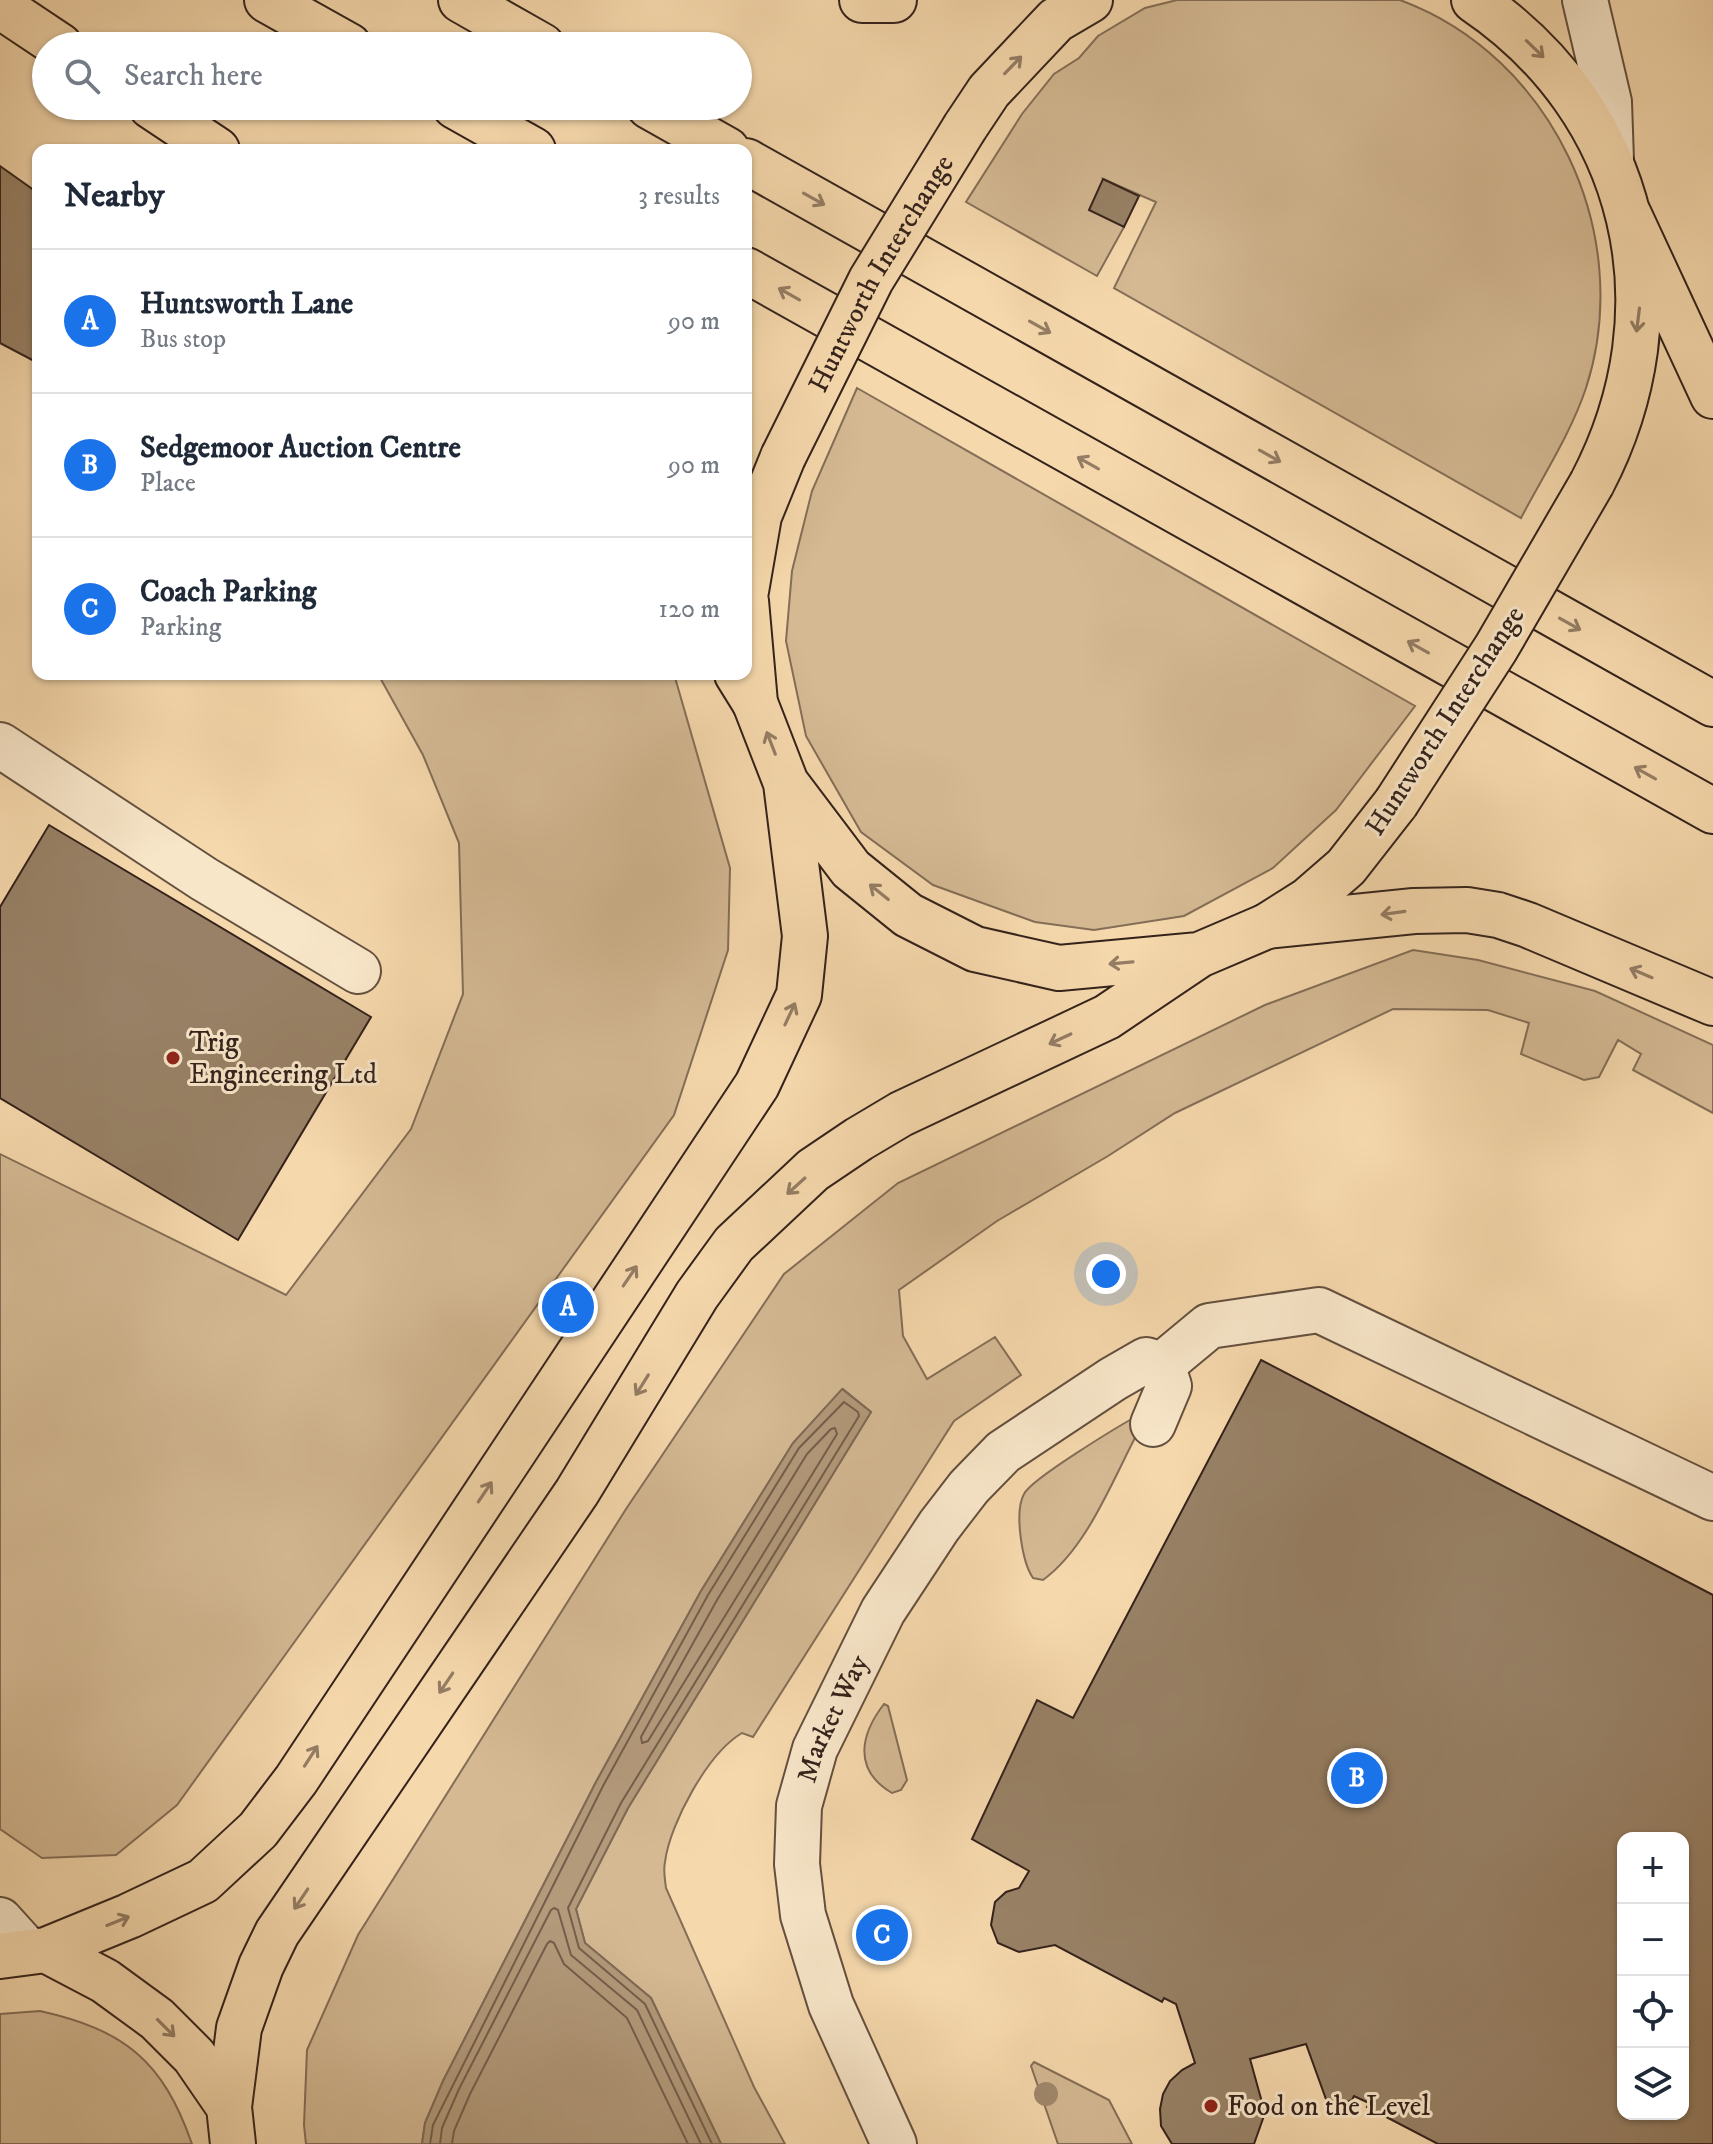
<!DOCTYPE html>
<html lang="en">
<head>
<meta charset="utf-8">
<style>
  :root { --surface:#fff; --page:#f6f6f7; --text:#1f2937; --muted:#747a83; --line:#e0e1e3; --accent:#1a73e8 }
  body { margin:0; font-family:"IM FELL DW Pica",serif; background:var(--page); color:var(--text) }
  .controls { position:absolute; right:24px; bottom:24px; display:grid; overflow:hidden; border-radius:16px; box-shadow:0 2px 6px #0004 }
  .controls button { width:72px; height:72px; display:grid; place-items:center; padding:0; border:0; border-bottom:2px solid var(--line); background:var(--surface); color:var(--text); font:40px sans-serif }
  .you { position:absolute; left:1106px; top:1274px; width:28px; height:28px; margin:-20px; border:6px solid #fff; border-radius:50%; background:#1a73e8; box-shadow:0 0 0 12px #1a73e833 }
  .badge { display:grid; place-items:center; width:52px; height:52px; border-radius:50%; background:var(--accent); color:#fff; font-size:26px; font-weight:700 }
  .pin { position:absolute; translate:-50% -50%; border:4px solid #fff; box-shadow:0 2px 8px #0006 }
  .list { margin:0; padding:0; list-style:none }
  h2 { display:flex; justify-content:space-between; align-items:center; height:104px; margin:0; padding:0 32px; font-size:34px }
  h2 small { font-size:26px; font-weight:400; color:var(--muted) }
  .list li { display:grid; grid-template-columns:52px 1fr auto; gap:24px; align-items:center; box-sizing:border-box; height:144px; padding:0 32px; border-top:2px solid var(--line) }
  .list b { display:block; font-size:30px; white-space:nowrap }
  .list p { margin:0; font-size:26px; white-space:nowrap; color:var(--muted) }
  .list em { font-size:26px; font-style:normal; color:var(--muted) }
  .icon { flex:none; width:44px; height:44px; fill:none; stroke:currentColor; stroke-width:2; stroke-linecap:round; stroke-linejoin:round }
  .map { position:relative; flex:none; width:1713px; height:2144px; overflow:hidden }
  .search { position:absolute; background:var(--surface); box-shadow:0 2px 6px #0004; left:32px; top:32px; width:720px; height:88px; display:flex; align-items:center; gap:20px; box-sizing:border-box; padding:0 28px; border-radius:44px; color:var(--muted); font-size:30px }
  .panel { position:absolute; background:var(--surface); box-shadow:0 2px 6px #0004; left:32px; top:144px; width:720px; height:536px; border-radius:16px }
  .map>svg:first-child { display:block }
</style>
</head>
<body>
<div class="map">
<svg width="1713" height="2144" viewBox="0 0 1713 2144">
  <rect width="100%" height="100%" fill="#f5d8ac"/>
  <filter id="stains"><feTurbulence type="fractalNoise" baseFrequency=".0025" numOctaves="4"/><feColorMatrix values="0 0 0 0 .2 0 0 0 0 .09 0 0 0 0 .02 0 0 0 .5 -.17"/></filter>
  <radialGradient id="worn" r=".72"><stop offset=".6" stop-color="#630" stop-opacity="0"/><stop offset="1" stop-color="#630" stop-opacity=".3"/></radialGradient>
  <!-- green -->
  <path fill="#d4b993" stroke="#846e57" stroke-width="2" d="M1177,0H1400C1552,56 1636,234 1586,388C1571,433 1543,476 1521,518L1114,288L1156,202L1103,179L1124,227L1097,276L966,202L1022,114L1054,74L1079,58L1098,36L1145,8Z
    M857,388L1415,706L1336,810L1273,868L1184,916L1094,930L1035,922L933,885L861,832L806,736L786,641L792,571L812,491Z
    M378,674H674L730,868L728,950L674,1115L177,1805L116,1855L42,1858L0,1829V1154L286,1295L411,1129L463,994L459,843L423,755Z
    M1413,950L1478,960L1595,991L1713,1045V1113L1633,1070L1641,1054L1618,1040L1599,1077L1584,1080L1521,1054L1529,1023L1488,1010L1393,1009L1175,1113L1108,1156L997,1221L899,1290L903,1336L927,1379L995,1337L1021,1375L954,1421L753,1737L742,1733C708,1753 670,1823 665,1862C663,1871 665,1879 666,1888L754,2087L785,2144H721L651,1998L585,1943L576,1909L628,1808L871,1412L843,1389L793,1443L701,1591L596,1782L443,2081L425,2123L422,2144H306L304,2125L307,2050L358,1935L626,1509L784,1274L898,1183L1265,1005Z
    M1137,1416V1434C1112,1481 1087,1548 1043,1580L1033,1578C1022,1562 1014,1512 1024,1494C1031,1479 1119,1426 1137,1416Z
    M884,1704L888,1706L907,1780L901,1790L892,1793C853,1770 860,1735 884,1704Z
    M40,2011C125,2030 163,2061 192,2144H0V2014Z
    M1034,2062L1109,2100L1132,2144H1058L1031,2066Z"/>
  <!-- water -->
  <path fill="#b39a7b" stroke="#806a55" stroke-width="2" d="M842,1389L871,1412L628,1808L576,1909L585,1943L651,1998L721,2144H422L425,2123L443,2081L596,1782L701,1591L793,1443Z"/>
  <g fill="none" stroke-linecap="round" stroke-linejoin="round">
    <!-- shore -->
    <path stroke="#745e4b" stroke-width="2" d="M835,1428L837,1434L648,1741L642,1743L641,1737L717,1600L807,1454L831,1429Z
      M430,2144L433,2125L603,1786L708,1595L799,1448L844,1402L858,1412L859,1416L621,1803L568,1908L579,1948L645,2004L712,2144
      M440,2144L442,2128L459,2089L551,1910L554,1908L558,1910L571,1955L637,2010L701,2144
      M452,2144L454,2131L470,2094L547,1944L550,1941L554,1943L564,1964L627,2018L688,2144"/>
  </g>
  <!-- building -->
  <path fill="#988166" stroke="#34221b" stroke-width="2" fill-rule="evenodd" d="M0,166L38,193V363L0,343Z
    M1103,179L1139,196L1124,227L1089,210Z
    M49,825L371,1017L238,1240L0,1098V907Z
    M1261,1360L1713,1595V2144H1438L1367,2107L1369,2103L1354,2096L1352,2100L1340,2105L1327,2102L1306,2044L1250,2059L1265,2113L1254,2144H1172L1161,2126L1160,2109L1163,2094L1170,2081L1182,2070L1195,2063L1176,2004L1164,1998L1162,2002L1055,1945L1019,1952L998,1943L991,1925L995,1902L1006,1892L1019,1888L1029,1871L972,1839L1037,1700L1073,1718ZM1623,1838H1683V2114H1623Z"/>
  <g fill="none" stroke-linecap="round" stroke-linejoin="round">
    <defs>
      <g id="minor">
        <path d="M1585,0L1609,102L1611,160"/>
        <path d="M0,745L204,879L358,971"/>
        <path d="M1162,1365L1209,1326L1319,1310L1713,1498"/>
        <path d="M0,1920L28,1951"/>
        <path id="s1" d="M894,2144L831,2005L803,1915L797,1864L799,1806L815,1749L883,1611L939,1526L969,1487L1003,1452L1113,1379L1146,1360L1162,1365L1169,1386L1153,1424"/>
      </g>
      <path id="major" d="M1474,0C1638,111 1683,309 1592,483
        M965,127L989,91L1056,20L1090,0
        M746,591L759,516L783,457
        M746,601L755,703L786,783L851,869L908,915L975,949L1059,968L1199,955L1267,926L1308,900L1346,867L1396,803
        M46,1950L129,1916L203,1881L258,1830L296,1780L757,1085L799,995L805,936L786,783
        M0,1956L46,1950L105,1981L157,2019L194,2056L229,2107L233,2144
        M229,2107L239,2028L261,1966L277,1933L577,1492L697,1295L734,1244L813,1170L859,1139L901,1114L1107,1017L1199,955"/>
      <path id="highway" d="M267,0L349,46
        M461,0L542,46
        M862,0H894
        M0,6L60,46
        M151,106L217,150
        M455,106L533,150
        M649,106L727,150
        M746,161L1713,704
        M1629,215L1713,396
        M746,270L1713,811
        M737,674L755,703
        M1267,926L1414,911L1467,910L1498,915L1528,925L1713,1003"/>
    </defs>
    <!-- minor casing -->
    <use href="#minor" stroke="#64503f" stroke-width="48"/>
    <!-- major casing -->
    <use href="#major" stroke="#34221b" stroke-width="48"/>
    <!-- highway casing -->
    <use href="#highway" stroke="#34221b" stroke-width="48"/>
    <!-- minor -->
    <use href="#minor" stroke="#f8e6c9" stroke-width="44"/>
    <!-- major -->
    <use href="#major" stroke="#f5d8ac" stroke-width="44"/>
    <!-- highway -->
    <use href="#highway" stroke="#f5d8ac" stroke-width="44"/>
    <defs>
      <g id="major-bridge">
        <path id="s2" d="M783,457L871,280L965,127"/>
        <path d="M1396,803L1496,648L1592,483"/>
      </g>
    </defs>
    <!-- major-bridge casing -->
    <use href="#major-bridge" stroke="#34221b" stroke-width="48" stroke-linecap="butt"/>
    <!-- major-bridge -->
    <use href="#major-bridge" stroke="#f5d8ac" stroke-width="44"/>
  </g>
  <!-- trees -->
  <circle fill="#a1896d" cx="1046" cy="2094" r="12"/>
  <!-- one-way arrows -->
  <defs><path id="oneway-shaft" d="M-6 0H5M1.5-3L5.5 0L1.5 3" fill="none" stroke-width="1.6" stroke-linecap="round" stroke-linejoin="round" transform="scale(2)"/></defs>
  <g stroke="#947d64">
    <use href="#oneway-shaft" transform="translate(1535 49) rotate(44)"/>
    <use href="#oneway-shaft" transform="translate(1013 65) rotate(-46)"/>
    <use href="#oneway-shaft" transform="translate(814 199) rotate(29)"/>
    <use href="#oneway-shaft" transform="translate(789 294) rotate(-151)"/>
    <use href="#oneway-shaft" transform="translate(1638 320) rotate(97)"/>
    <use href="#oneway-shaft" transform="translate(1040 327) rotate(29)"/>
    <use href="#oneway-shaft" transform="translate(1270 456) rotate(29)"/>
    <use href="#oneway-shaft" transform="translate(1088 463) rotate(-151)"/>
    <use href="#oneway-shaft" transform="translate(1570 624) rotate(29)"/>
    <use href="#oneway-shaft" transform="translate(1418 647) rotate(-151)"/>
    <use href="#oneway-shaft" transform="translate(771 743) rotate(-111)"/>
    <use href="#oneway-shaft" transform="translate(1645 773) rotate(-151)"/>
    <use href="#oneway-shaft" transform="translate(879 892) rotate(-141)"/>
    <use href="#oneway-shaft" transform="translate(1393 913) rotate(172)"/>
    <use href="#oneway-shaft" transform="translate(1121 963) rotate(175)"/>
    <use href="#oneway-shaft" transform="translate(1641 973) rotate(-157)"/>
    <use href="#oneway-shaft" transform="translate(790 1014) rotate(-65)"/>
    <use href="#oneway-shaft" transform="translate(1060 1039) rotate(155)"/>
    <use href="#oneway-shaft" transform="translate(796 1186) rotate(138)"/>
    <use href="#oneway-shaft" transform="translate(630 1276) rotate(-56)"/>
    <use href="#oneway-shaft" transform="translate(642 1385) rotate(122)"/>
    <use href="#oneway-shaft" transform="translate(485 1492) rotate(-56)"/>
    <use href="#oneway-shaft" transform="translate(446 1683) rotate(124)"/>
    <use href="#oneway-shaft" transform="translate(311 1756) rotate(-57)"/>
    <use href="#oneway-shaft" transform="translate(301 1899) rotate(124)"/>
    <use href="#oneway-shaft" transform="translate(118 1921) rotate(-22)"/>
    <use href="#oneway-shaft" transform="translate(166 2028) rotate(45)"/>
  </g>
  <!-- markers -->
  <g fill="#8f2418" stroke="#f8e6c9" stroke-width="3">
    <circle cx="173" cy="1058" r="8"/>
    <circle cx="1211" cy="2106" r="8"/>
  </g>
  <g text-anchor="middle" dominant-baseline="central" stroke-width="6" stroke-linejoin="round" paint-order="stroke">
    <!-- street labels -->
    <g font-size="28" fill="#34221b" stroke="#f8e6c9">
      <text stroke="none"><textPath href="#s2" startOffset="208">Huntworth Interchange</textPath></text>
      <text transform="translate(1445 721) rotate(-57)">Huntworth Interchange</text>
      <text stroke="none"><textPath href="#s1" startOffset="450">Market Way</textPath></text>
    </g>
    <!-- poi labels -->
    <g font-size="28" fill="#34221b" stroke="#f8e6c9" text-anchor="start">
      <text x="189" y="1042">Trig<tspan x="189" dy="32">Engineering Ltd</tspan></text>
      <text x="1227" y="2106">Food on the Level</text>
    </g>
  </g>
  <rect width="100%" height="100%" filter="url(#stains)"/>
  <rect width="100%" height="100%" fill="url(#worn)"/>
</svg>
<div class="controls">
<button>+</button>
<button>−</button>
<button><svg class="icon" aria-label="locate" viewBox="0 0 24 24"><circle cx="12" cy="12" r="6"/><path d="M12 2v4M12 18v4M2 12h4M18 12h4"/></svg></button>
<button><svg class="icon" aria-label="layers" viewBox="0 0 24 24"><path d="M12 4l9 5-9 5-9-5zM3 14l9 5 9-5"/></svg></button>
</div>
<div class="you"></div>
<div class="pin badge" style="left:568px;top:1307px">A</div>
<div class="pin badge" style="left:1357px;top:1778px">B</div>
<div class="pin badge" style="left:882px;top:1935px">C</div>
<div class="search"><svg class="icon" aria-label="search" viewBox="0 0 24 24"><circle cx="10" cy="10" r="6"/><path d="M15 15l6 6"/></svg>Search here</div>
<section class="panel">
<h2>Nearby<small>3 results</small></h2>
<ul class="list">
<li><span class="badge">A</span><div><b>Huntsworth Lane</b><p>Bus stop</p></div><em>90 m</em></li>
<li><span class="badge">B</span><div><b>Sedgemoor Auction Centre</b><p>Place</p></div><em>90 m</em></li>
<li><span class="badge">C</span><div><b>Coach Parking</b><p>Parking</p></div><em>120 m</em></li>
</ul>
</section>
</div>
</body>
</html>
